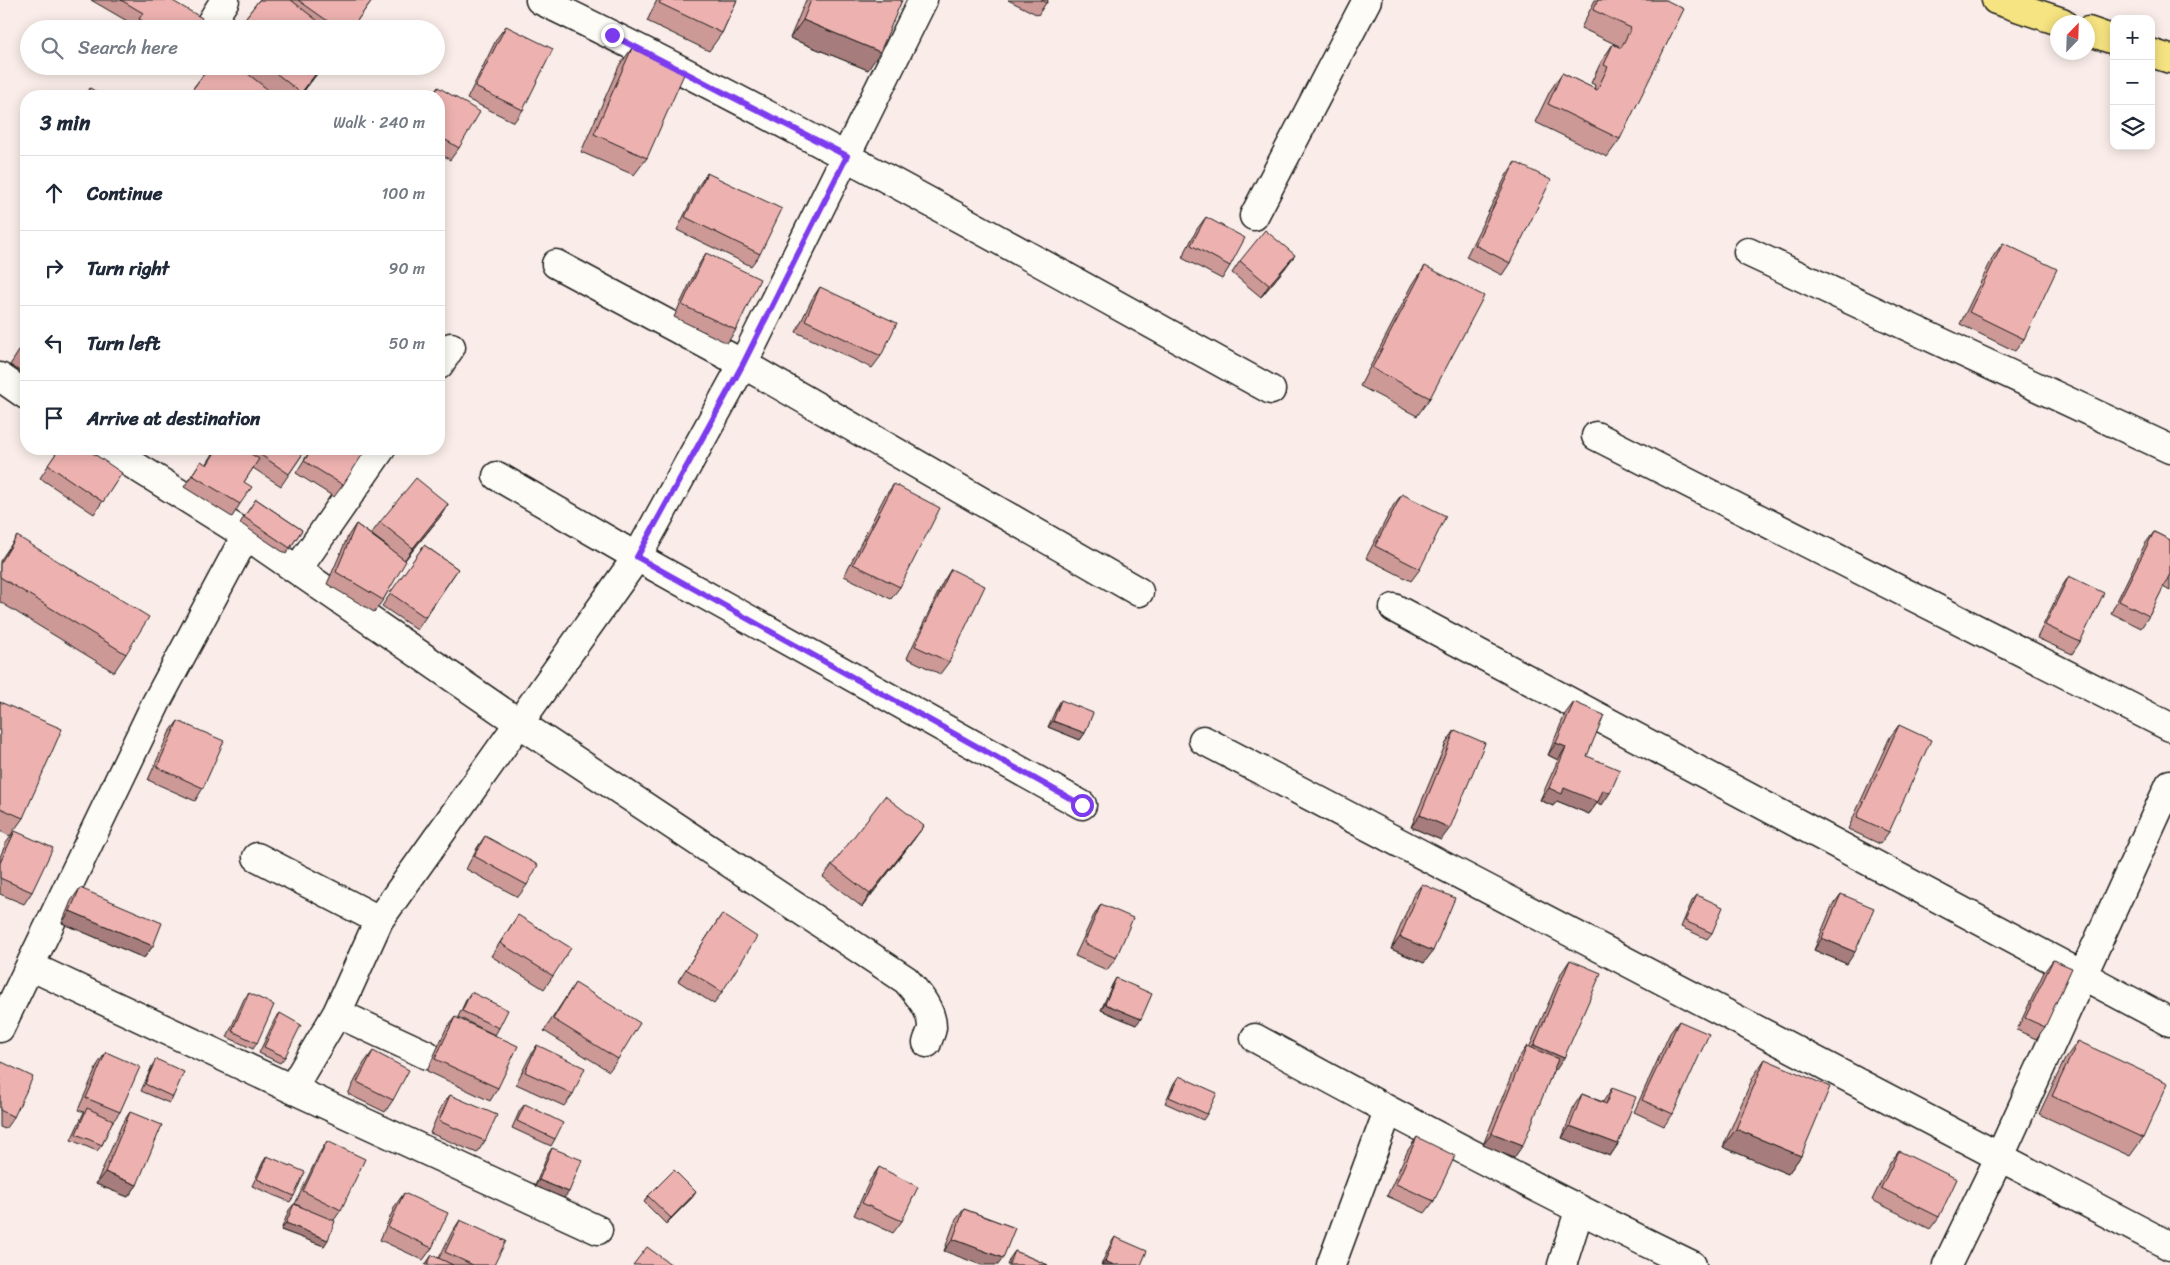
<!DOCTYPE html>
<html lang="en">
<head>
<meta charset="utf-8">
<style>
  :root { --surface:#fff; --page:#f2f2f3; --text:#1f2937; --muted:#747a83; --line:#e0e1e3 }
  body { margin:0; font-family:Sriracha,sans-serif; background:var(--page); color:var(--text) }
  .controls { position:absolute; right:15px; top:15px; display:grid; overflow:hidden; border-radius:10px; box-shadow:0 2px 12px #0003 }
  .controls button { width:45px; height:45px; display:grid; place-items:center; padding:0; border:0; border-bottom:1px solid var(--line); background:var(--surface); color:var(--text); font:25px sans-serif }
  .compass { position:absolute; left:2050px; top:15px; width:45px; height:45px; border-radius:50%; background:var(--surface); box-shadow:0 2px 12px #0003; rotate:23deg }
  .stop { position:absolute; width:15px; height:15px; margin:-11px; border:4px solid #7c3aed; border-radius:50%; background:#fff }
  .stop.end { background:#7c3aed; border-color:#fff; box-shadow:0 1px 5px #0008 }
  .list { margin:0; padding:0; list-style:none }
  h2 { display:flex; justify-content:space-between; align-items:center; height:65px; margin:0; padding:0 20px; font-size:21px }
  h2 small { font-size:16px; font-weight:400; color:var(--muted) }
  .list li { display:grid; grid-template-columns:32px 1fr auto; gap:15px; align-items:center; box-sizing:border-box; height:75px; padding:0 20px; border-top:1px solid var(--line) }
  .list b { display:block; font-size:19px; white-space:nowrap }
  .list em { font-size:16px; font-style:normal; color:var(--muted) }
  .icon { flex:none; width:28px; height:28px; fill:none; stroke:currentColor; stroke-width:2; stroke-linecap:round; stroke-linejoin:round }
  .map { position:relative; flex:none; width:2170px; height:1265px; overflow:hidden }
  .search { position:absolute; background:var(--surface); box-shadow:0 2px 12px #0003; left:20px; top:20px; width:425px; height:55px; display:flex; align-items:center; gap:12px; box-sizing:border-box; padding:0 18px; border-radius:28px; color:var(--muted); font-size:19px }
  .panel { position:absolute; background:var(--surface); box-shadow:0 2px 12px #0003; left:20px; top:90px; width:425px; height:365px; border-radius:20px }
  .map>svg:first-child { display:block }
</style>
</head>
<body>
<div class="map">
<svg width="2170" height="1265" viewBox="0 0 2170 1265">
  <rect width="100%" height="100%" fill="#faede9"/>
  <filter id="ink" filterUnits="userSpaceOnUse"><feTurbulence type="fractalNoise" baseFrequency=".02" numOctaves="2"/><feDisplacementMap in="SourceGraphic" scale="10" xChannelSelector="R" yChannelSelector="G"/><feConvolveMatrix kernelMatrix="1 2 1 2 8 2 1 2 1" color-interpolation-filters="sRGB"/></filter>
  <g filter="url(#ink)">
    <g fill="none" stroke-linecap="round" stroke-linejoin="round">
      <defs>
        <path id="minor" d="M540,0C789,120 1029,257 1271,390
          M207,29L225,0
          M1254,216L1367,0
          M1748,252L2170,449
          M556,264L743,364L1139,592
          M439,365L451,347
          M0,377L26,395
          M1596,436L2170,727
          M497,476L637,557L1082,805
          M246,535L519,723L906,980C917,993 932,1009 932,1027C932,1032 928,1038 927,1043
          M297,570L381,449
          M1394,608L2170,1022
          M1203,740L2170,1246
          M257,857L379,920
          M30,966L292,1089L598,1230
          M337,1013L427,1055
          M0,1028L156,703L246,535L108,449
          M1255,1038C1399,1117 1544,1193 1692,1265
          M292,1089L337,1013L379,920L637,557L743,364L923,0
          M1331,1265L1388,1111
          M1562,1265L1579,1211
          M1947,1265L2000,1156L2170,784"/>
        <path id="major" d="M1996,0L2062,22
          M2088,31L2114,40
          M2151,53L2170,59"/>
      </defs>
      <!-- minor casing -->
      <use href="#minor" stroke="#1c1c1c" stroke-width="31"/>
      <!-- major casing -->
      <use href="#major" stroke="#1c1c1c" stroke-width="31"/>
      <!-- minor -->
      <use href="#minor" stroke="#fdfcf7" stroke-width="28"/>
      <!-- major -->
      <use href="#major" stroke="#f6e381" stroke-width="28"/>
    </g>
    <!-- wall -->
    <path fill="#cc9997" stroke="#1c1c1c" d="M91,0H171L196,29H132L134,25Z
      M259,0H372L351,29H237Z
      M657,0H737L722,33L709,51L647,21Z
      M806,0H902L868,70L790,38Z
      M1008,0H1048L1038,15Z
      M1595,0H1666L1620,139L1607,157L1535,122L1550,91L1562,73L1594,89L1595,85L1591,83L1601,62L1613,44L1618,47L1619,46L1581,28Z
      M506,26L523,110L514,122L467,99L497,38Z
      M632,48L647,158L634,175L581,152L619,66Z
      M210,66H323L300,96H187Z
      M438,87L459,148L450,160L439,153V96H432Z
      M26,136V145L23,143Z
      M1515,162L1510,263L1502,275L1466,257L1507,174Z
      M707,173L760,254L751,266L677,230L699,185Z
      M1206,217L1230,266L1222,279L1182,258L1197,229Z
      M2003,243L2024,339L2015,351L1960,324L1994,255Z
      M706,253L736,330L727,343L674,317L698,266Z
      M1240,261L1286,267L1261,297L1232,273Z
      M1425,266L1430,398L1417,416L1360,386L1413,284Z
      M820,287L881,356L872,368L796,332L812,299Z
      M26,340V375L10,365Z
      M59,449L122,473L94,514L40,478Z
      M216,449H306L281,486L253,468L244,482L240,504L232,517L184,487L201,461L206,465Z
      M311,449L343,485L334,497L296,473Z
      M894,484L900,587L891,599L844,576L885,496Z
      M1402,494L1420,569L1411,581L1366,558L1393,506Z
      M256,499L302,530L286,554L240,523Z
      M448,504L440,517L405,560L383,600L374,612L327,584L348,536L356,524L388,547L371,534L380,522Z
      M2154,532L2170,540V591L2163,587L2149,616L2141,628L2111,613L2145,544Z
      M17,536L126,654L114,672L0,602V561Z
      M424,545L458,569L417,630L382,606Z
      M951,569L949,662L940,674L907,658L943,582Z
      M2069,576L2080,642L2072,654L2037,638L2061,588Z
      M1061,700L1085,733L1080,740L1048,727L1057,707Z
      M0,702L23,818L10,836L0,831Z
      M1574,702L1587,756L1602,805L1597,803L1589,814L1557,801L1553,806L1540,800L1558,760L1548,755L1565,714Z
      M178,721L203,788L195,801L148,780L169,733Z
      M1899,725L1889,832L1880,844L1848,829L1890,737Z
      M1455,730L1441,840L1411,827L1446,743Z
      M15,831L32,892L24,904L0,894V857L6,843Z
      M485,836L527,885L518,897L466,869L477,848Z
      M915,838L862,907L823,877L832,865Z
      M1422,884L1424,963L1391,949L1413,896Z
      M80,888L153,946L144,958L62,923L71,901Z
      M1841,894L1847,964L1814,950L1832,906Z
      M1697,895L1712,933L1707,939L1681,927L1692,901Z
      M1101,904L1116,958L1107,970L1075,956L1093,917Z
      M722,914V992L714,1004L678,981Z
      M518,915L553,976L544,989L491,956Z
      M1570,960L1556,1070L1554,1069L1514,1158L1483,1145L1518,1059L1527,1046L1529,1048L1562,972Z
      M2053,960L2045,1027L2036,1039L2017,1030L2044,972Z
      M1116,978L1136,1025L1101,1010L1112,985Z
      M575,983L618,1059L609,1071L544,1031Z
      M471,992L499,1028L495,1035L458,1017L467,998Z
      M249,993L257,1043L253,1049L227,1037L244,999Z
      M280,1013L285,1057L280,1063L259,1053L275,1019Z
      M455,1017L498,1088L490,1101L427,1071L446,1029Z
      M1679,1021L1673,1114L1664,1126L1634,1112L1670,1033Z
      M2078,1041L2143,1138L2130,1156L2039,1114L2065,1059Z
      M537,1045L573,1094L564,1106L516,1084L529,1058Z
      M373,1051L393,1100L385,1112L348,1094L364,1063Z
      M106,1052L120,1112L111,1124L102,1145L97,1151L71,1140L84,1112L78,1110L98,1064Z
      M156,1059L173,1097L169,1103L141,1091L152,1066Z
      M1765,1059L1801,1156L1788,1174L1723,1147L1753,1077Z
      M2,1062L14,1117L5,1129L0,1127V1065Z
      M1179,1076L1207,1114L1203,1120L1165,1103L1174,1083Z
      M1612,1088L1618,1144L1610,1156L1562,1138L1574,1106L1582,1094L1603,1102Z
      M450,1095L485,1141L477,1153L430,1133L441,1107Z
      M525,1104L555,1139L551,1146L512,1128L520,1110Z
      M130,1112L137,1185L128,1197L96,1184L122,1124Z
      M1417,1137L1434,1201L1425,1213L1387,1196L1408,1150Z
      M327,1141L341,1210L334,1220L324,1246L281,1230L289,1210L294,1204L302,1207L295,1204L319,1154Z
      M552,1148L564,1198L535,1186L548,1154Z
      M1899,1151L1939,1217L1930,1229L1872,1200L1890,1163Z
      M267,1156L294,1196L290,1202L252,1186L263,1162Z
      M879,1167L902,1221L893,1233L854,1215L870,1180Z
      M404,1193L432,1248L423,1260L380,1240L395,1206Z
      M648,1196L692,1198L666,1224L644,1202Z
      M964,1209L1015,1228L944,1251L955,1221Z
      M460,1220L494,1265H425L432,1255L439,1258L452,1232Z
      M1115,1237L1141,1265H1101L1111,1243Z
      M1015,1251L1048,1265H1007L1010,1258Z"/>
    <!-- shaded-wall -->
    <path fill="#a67d7b" stroke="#1c1c1c" d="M803,20L880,52L868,70L790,38Z
      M322,66H323L300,96H299Z
      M1295,255L1286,267L1261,297L1269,285Z
      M448,504L440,517L404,561L413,548Z
      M1053,721L1085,733L1080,740L1048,727Z
      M1556,743L1566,747L1558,760L1548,755Z
      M1549,788H1564L1603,790L1610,793L1602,805L1597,803L1589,814L1557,801L1553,806L1540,800Z
      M1420,815L1450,828L1441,840L1411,827Z
      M924,826L915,838L862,907L870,894Z
      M70,911L153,946L144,958L62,923Z
      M1400,937L1433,951L1424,963L1391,949Z
      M1822,938L1855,952L1847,964L1814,950Z
      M1105,1004L1141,1019L1136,1025L1101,1010Z
      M1534,1045L1564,1058L1556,1070L1525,1057Z
      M1570,1126L1618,1144L1610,1156L1562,1138Z
      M1736,1129L1801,1156L1788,1174L1723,1147Z
      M1492,1133L1523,1145L1514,1158L1483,1145Z
      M105,1172L137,1185L128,1197L96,1184Z
      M539,1180L569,1192L564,1198L535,1186Z
      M696,1192L692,1198L666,1224L671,1218Z
      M286,1223L328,1240L324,1246L281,1230Z
      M953,1239L1003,1258L998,1265H981L944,1251Z
      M1105,1261L1114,1265H1102Z"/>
    <!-- building -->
    <path fill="#edb2b0" stroke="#1c1c1c" d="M121,0H171L202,18L196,29H157L139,19L143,13Z
      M259,0H291L328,29H237Z
      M298,0H372L351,29H339Z
      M661,0H737L722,33L659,3Z
      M811,0H902L880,52L803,20Z
      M1041,0H1048L1047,3Z
      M1598,0H1666L1684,9L1620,139L1548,104L1562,73L1597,90L1608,67L1604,65L1613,44L1621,48L1631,28L1593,10Z
      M506,26L553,49L523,110L475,87Z
      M632,48L685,72L647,158L594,134Z
      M210,66H238L276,96H199L192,90Z
      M267,66H322L301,93Z
      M438,87L480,112L459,148L439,136V96H433Z
      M90,88L103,96H85Z
      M1515,162L1551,180L1510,263L1475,245Z
      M707,173L782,209L760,254L685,217Z
      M1206,217L1245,238L1230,266L1191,245Z
      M1265,230L1295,255L1269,285L1240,261Z
      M2003,243L2057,269L2024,339L1969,312Z
      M706,253L760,279L736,330L682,305Z
      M1425,266L1484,296L1430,398L1372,368Z
      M820,287L897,323L881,356L805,320Z
      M26,342V349L23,347Z
      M59,449H87L122,473L103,502L48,465Z
      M217,449H243L259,459L244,482L252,487L240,504L192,475L201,461L207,465Z
      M252,449H306L289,474Z
      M312,449H366L343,485L304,461Z
      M416,478L448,504L413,548L380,522Z
      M894,484L940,508L900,587L853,564Z
      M1402,494L1446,516L1420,569L1375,546Z
      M256,499L302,530L290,548L244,517Z
      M356,524L406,561L383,600L336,572Z
      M2154,532L2170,540V574L2149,616L2119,601Z
      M17,536L149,617L126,654L0,577V564Z
      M424,545L458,569L425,617L390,593Z
      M951,569L985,586L949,662L915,646Z
      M2069,576L2104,593L2080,642L2045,625Z
      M1061,700L1093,713L1085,733L1053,721Z
      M0,702L62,729L23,818L0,808Z
      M1574,702L1604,715L1587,756L1620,770L1610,793L1603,790L1598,802L1564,788L1562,794L1549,788L1566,747L1556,743Z
      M178,721L224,741L203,788L157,767Z
      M1899,725L1931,740L1889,832L1857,817Z
      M1455,730L1485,743L1450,828L1420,815Z
      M885,796L924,826L870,894L832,865Z
      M15,831L53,848L32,892L0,878V863Z
      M485,836L538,865L527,885L474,856Z
      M1422,884L1455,898L1433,951L1400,937Z
      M80,888L162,923L153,946L70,911Z
      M1841,894L1874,908L1855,952L1822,938Z
      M1697,895L1723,907L1712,933L1685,921Z
      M1101,904L1133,918L1116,958L1084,943Z
      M722,914L757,937L722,992L686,969Z
      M518,915L571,948L553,976L500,943Z
      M1570,960L1601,973L1564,1058L1534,1045Z
      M2053,960L2072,968L2045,1027L2025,1018Z
      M1116,978L1152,994L1141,1019L1105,1004Z
      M575,983L640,1023L618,1059L553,1019Z
      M471,992L508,1010L499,1028L462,1011Z
      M249,993L274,1005L257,1043L232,1031Z
      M280,1013L301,1025L285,1057L264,1047Z
      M455,1017L518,1046L498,1088L435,1059Z
      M1679,1021L1709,1034L1673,1114L1642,1100Z
      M2078,1041L2168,1083L2143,1138L2052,1096Z
      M537,1045L585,1068L573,1094L525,1072Z
      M1527,1046L1558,1059L1523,1145L1492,1133Z
      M373,1051L409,1070L393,1100L357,1082Z
      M106,1052L140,1067L120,1112L86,1098Z
      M156,1059L184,1072L173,1097L145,1084Z
      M1765,1059L1830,1087L1801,1156L1736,1129Z
      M2,1062L33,1077L14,1117L0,1110V1066Z
      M1179,1076L1217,1093L1207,1114L1169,1097Z
      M1612,1088L1636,1097L1618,1144L1570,1126L1582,1094L1606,1104Z
      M450,1095L497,1115L485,1141L439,1121Z
      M525,1104L563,1123L555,1139L517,1121Z
      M87,1108L113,1120L102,1145L76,1134Z
      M130,1112L162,1125L137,1185L105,1172Z
      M1417,1137L1455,1156L1434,1201L1396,1184Z
      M327,1141L365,1159L341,1210L303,1191Z
      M552,1148L582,1160L569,1192L539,1180Z
      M1899,1151L1957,1179L1939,1217L1881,1188Z
      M267,1156L305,1172L294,1196L257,1179Z
      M879,1167L918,1187L902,1221L862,1203Z
      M674,1170L696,1192L671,1218L648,1196Z
      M404,1193L448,1213L432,1248L388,1227Z
      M294,1204L335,1221L328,1240L286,1223Z
      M964,1209L1015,1228L1003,1258L953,1239Z
      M460,1220L506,1241L494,1265H473L445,1252Z
      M1115,1237L1147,1251L1141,1265H1114L1105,1261Z
      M647,1247L672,1265H633Z
      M1015,1251L1048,1265H1009Z
      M432,1255L453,1265H427Z"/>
  </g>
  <g fill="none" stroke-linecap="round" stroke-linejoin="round" filter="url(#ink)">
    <!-- route -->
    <path stroke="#7c3aed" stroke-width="6" d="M612,35L847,156L743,364L637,557L1082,805"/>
  </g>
</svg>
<div class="controls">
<button>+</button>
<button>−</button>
<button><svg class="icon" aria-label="layers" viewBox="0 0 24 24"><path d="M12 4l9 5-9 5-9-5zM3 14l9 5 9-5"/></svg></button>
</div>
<svg class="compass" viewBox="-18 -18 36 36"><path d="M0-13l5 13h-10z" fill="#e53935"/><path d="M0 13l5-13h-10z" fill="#747a83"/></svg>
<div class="stop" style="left:1082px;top:805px"></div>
<div class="stop end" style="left:612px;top:35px"></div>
<div class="search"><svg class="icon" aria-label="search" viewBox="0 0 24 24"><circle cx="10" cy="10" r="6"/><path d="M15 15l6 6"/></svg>Search here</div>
<section class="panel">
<h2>3 min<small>Walk · 240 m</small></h2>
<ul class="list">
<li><svg class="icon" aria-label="ahead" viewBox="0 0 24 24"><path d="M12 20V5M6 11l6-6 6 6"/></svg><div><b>Continue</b></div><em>100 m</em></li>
<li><svg class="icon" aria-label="right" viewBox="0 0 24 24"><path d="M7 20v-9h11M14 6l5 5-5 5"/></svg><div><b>Turn right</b></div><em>90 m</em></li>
<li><svg class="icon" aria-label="left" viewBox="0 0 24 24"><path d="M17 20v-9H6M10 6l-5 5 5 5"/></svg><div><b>Turn left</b></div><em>50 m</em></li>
<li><svg class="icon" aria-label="arrive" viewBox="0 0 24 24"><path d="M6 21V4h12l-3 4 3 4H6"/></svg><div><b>Arrive at destination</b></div></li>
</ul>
</section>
</div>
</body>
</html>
